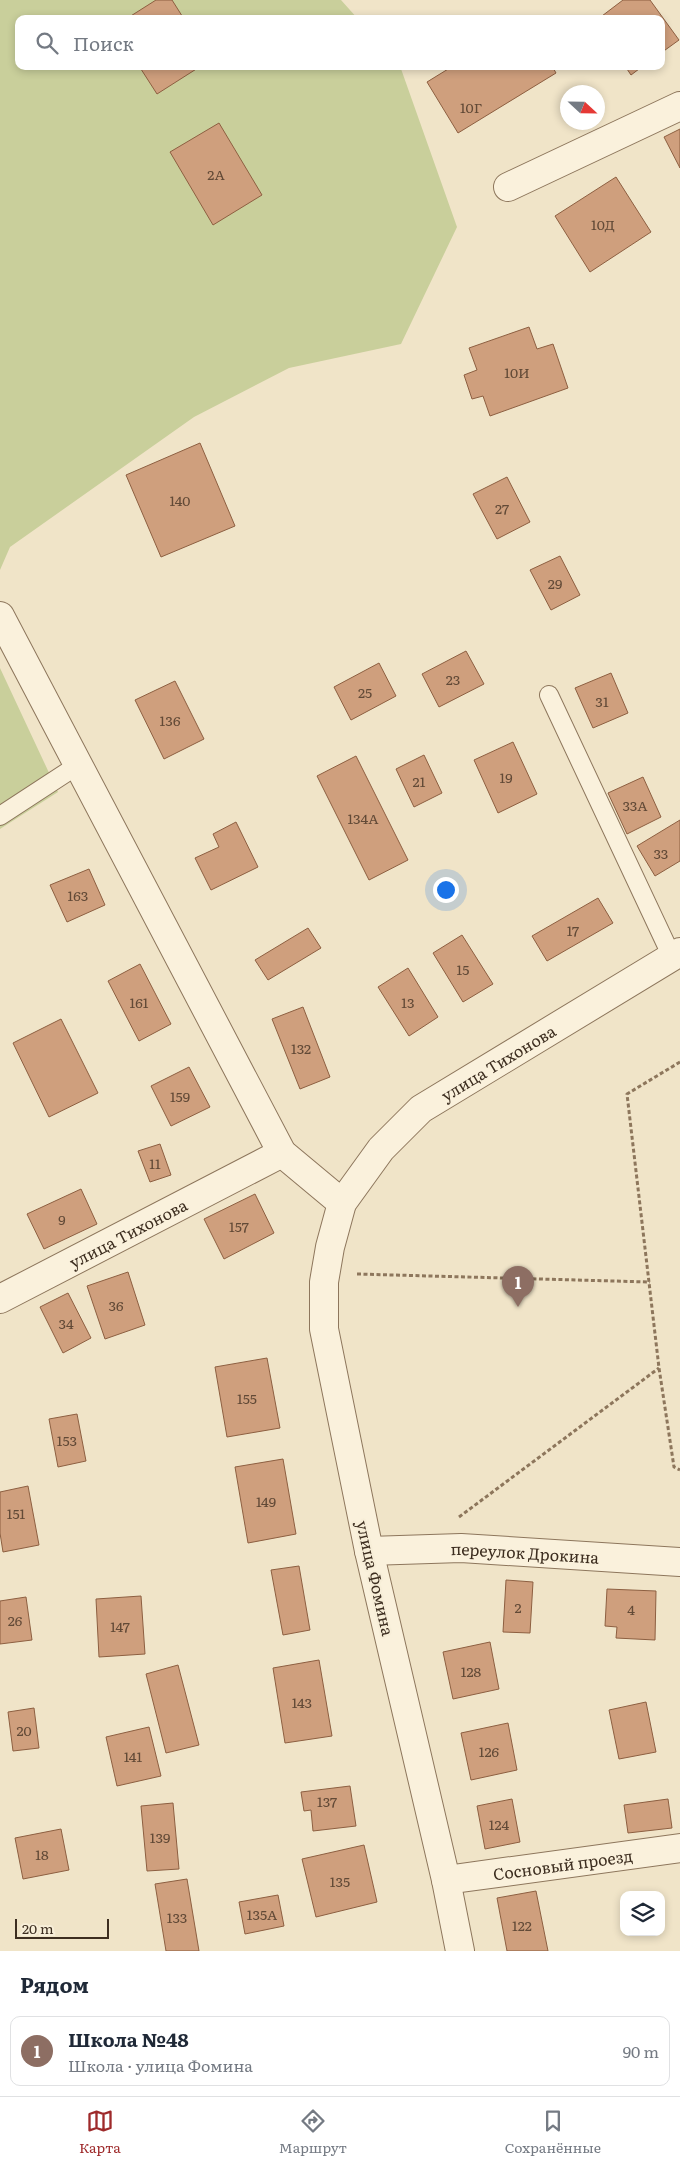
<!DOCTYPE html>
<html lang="ru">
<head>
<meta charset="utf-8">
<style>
  :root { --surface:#fff; --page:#f6f6f7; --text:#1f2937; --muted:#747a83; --line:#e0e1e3; --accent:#9e2a2b }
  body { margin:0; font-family:Literata,serif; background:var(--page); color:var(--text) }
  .controls { position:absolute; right:15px; bottom:15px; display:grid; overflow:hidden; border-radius:10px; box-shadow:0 2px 8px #0003 }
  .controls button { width:45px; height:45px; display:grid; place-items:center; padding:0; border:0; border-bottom:1px solid var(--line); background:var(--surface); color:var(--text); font:25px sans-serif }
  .compass { position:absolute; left:560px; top:85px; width:45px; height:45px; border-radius:50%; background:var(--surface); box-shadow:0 2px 8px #0003; rotate:112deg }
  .scale { position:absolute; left:15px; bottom:12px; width:94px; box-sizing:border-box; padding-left:5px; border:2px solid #3d2e20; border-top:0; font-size:14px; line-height:18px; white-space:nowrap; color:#3d2e20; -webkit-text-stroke:4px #f7eed8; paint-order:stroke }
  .you { position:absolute; left:445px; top:889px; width:18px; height:18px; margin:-12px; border:4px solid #fff; border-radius:50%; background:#1a73e8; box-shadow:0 0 0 8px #1a73e833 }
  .badge { display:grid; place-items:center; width:32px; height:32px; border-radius:50%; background:var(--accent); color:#fff; font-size:16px; font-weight:700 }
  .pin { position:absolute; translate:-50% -41px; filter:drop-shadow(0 1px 2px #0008) }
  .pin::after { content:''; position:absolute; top:26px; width:18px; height:15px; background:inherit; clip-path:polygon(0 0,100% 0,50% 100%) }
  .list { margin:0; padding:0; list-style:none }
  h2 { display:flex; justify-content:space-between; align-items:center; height:65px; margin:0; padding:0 20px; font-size:21px }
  h2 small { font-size:16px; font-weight:400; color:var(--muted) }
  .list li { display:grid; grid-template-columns:32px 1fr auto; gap:15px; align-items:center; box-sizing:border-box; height:70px; margin:0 10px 10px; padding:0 10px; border:1px solid var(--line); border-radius:10px }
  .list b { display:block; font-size:19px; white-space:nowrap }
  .list p { margin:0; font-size:16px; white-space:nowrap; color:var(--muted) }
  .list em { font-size:16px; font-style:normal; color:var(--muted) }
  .icon { flex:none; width:28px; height:28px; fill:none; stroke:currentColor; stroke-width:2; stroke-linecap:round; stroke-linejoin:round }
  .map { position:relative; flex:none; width:680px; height:1951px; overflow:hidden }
  .search { position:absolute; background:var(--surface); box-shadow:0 2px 8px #0003; left:15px; right:15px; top:15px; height:55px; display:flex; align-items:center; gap:12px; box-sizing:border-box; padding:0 18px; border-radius:10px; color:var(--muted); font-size:19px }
  .sheet { height:145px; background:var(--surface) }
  nav { display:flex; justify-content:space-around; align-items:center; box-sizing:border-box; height:70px; border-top:1px solid var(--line); background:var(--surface); font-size:14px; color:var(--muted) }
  nav a { display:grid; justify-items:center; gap:2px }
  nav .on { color:var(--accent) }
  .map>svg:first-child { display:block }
</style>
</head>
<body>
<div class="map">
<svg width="680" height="1951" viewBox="0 0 680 1951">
  <rect width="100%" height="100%" fill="#f0e4c8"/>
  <!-- green -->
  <path fill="#c9cf9b" d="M0,0H341L358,19H19V66H400L457,227L401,344L289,368L194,417L10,547L0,570Z
    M0,668L58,792L0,829Z"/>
  <!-- building -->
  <path fill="#cf9f7d" stroke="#8d5f41" d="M156,0H172L184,19H126Z
    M623,0H650L679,40L661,53V19H598Z
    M139,66H201L157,94Z
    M453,66H552L556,73L458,133L427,82Z
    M625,66H643L631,75Z
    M219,123L262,195L213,225L170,152Z
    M680,129V168L664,137Z
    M616,177L651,232L590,272L555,216Z
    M529,327L537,349L553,344L568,388L490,416L483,396L472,399L464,375L477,370L469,348Z
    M200,443L235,526L161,557L126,475Z
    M507,477L530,522L497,539L473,494Z
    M560,556L580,595L551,610L530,570Z
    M466,651L484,684L439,707L422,674Z
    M379,663L396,696L351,720L334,687Z
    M611,673L628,713L593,728L575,688Z
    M175,681L204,739L164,759L135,700Z
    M513,742L537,794L498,813L474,760Z
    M424,755L442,793L414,807L396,769Z
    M356,756L408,860L369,880L317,776Z
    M643,777L661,817L627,834L608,793Z
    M680,820V861L655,876L637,846Z
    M236,822L258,867L211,890L195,858L219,847L213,834Z
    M89,869L105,905L67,922L50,885Z
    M598,898L613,923L547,961L532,936Z
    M308,928L321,948L268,980L255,960Z
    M462,935L493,984L463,1002L433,953Z
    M140,964L171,1024L139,1041L108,981Z
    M408,968L438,1017L409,1036L378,987Z
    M303,1007L330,1077L300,1089L272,1019Z
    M61,1019L98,1093L49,1117L13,1043Z
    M189,1067L210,1107L171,1126L151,1086Z
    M160,1144L171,1175L150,1182L138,1151Z
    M81,1189L97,1224L44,1249L27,1214Z
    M255,1194L274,1233L224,1259L204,1219Z
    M128,1272L145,1325L105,1339L87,1286Z
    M68,1293L91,1338L63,1353L40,1307Z
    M267,1358L280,1428L227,1437L215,1367Z
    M77,1414L86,1461L58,1467L49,1419Z
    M283,1459L296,1534L248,1543L235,1467Z
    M28,1486L39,1545L3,1552L0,1533V1492Z
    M299,1566L310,1630L283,1635L271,1570Z
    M506,1580L533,1582L530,1633L503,1632Z
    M607,1589L656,1591L655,1640L616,1638L617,1627L605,1626Z
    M141,1596L145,1654L99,1657L96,1599Z
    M26,1597L32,1640L0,1644V1601Z
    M490,1642L499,1689L453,1699L443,1652Z
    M319,1660L332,1736L285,1743L273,1668Z
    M178,1665L199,1745L166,1753L146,1674Z
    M646,1702L656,1752L619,1759L609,1710Z
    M34,1708L39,1748L13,1751L8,1712Z
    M508,1723L517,1770L471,1780L461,1733Z
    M149,1727L161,1776L117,1786L106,1737Z
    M350,1786L356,1826L313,1831L311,1810L304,1811L301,1792Z
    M512,1799L520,1842L485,1849L477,1806Z
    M668,1799L672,1828L628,1833L624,1805Z
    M173,1803L179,1869L147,1871L141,1806Z
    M61,1829L69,1870L23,1879L15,1838Z
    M364,1845L377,1902L316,1917L302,1859Z
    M187,1879L199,1951H166L155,1884Z
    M536,1891L548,1951H507L497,1898Z
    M278,1895L284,1926L245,1934L239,1902Z"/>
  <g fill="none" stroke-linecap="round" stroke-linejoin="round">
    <defs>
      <path id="lane" d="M549,695L672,957
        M0,816L78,765"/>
      <g id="street">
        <path d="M508,187L680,106"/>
        <path d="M0,616L282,1153L342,1203"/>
        <path id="s1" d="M0,1299L282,1153"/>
        <path id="s2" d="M369,1551L461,1548L680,1562"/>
        <path id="s3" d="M446,1880L680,1848"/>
        <path id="s4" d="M460,1951L446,1880L369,1551L324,1329V1282L330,1247L342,1203L381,1149L421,1109L680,952"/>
      </g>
    </defs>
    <!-- lane casing -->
    <use href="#lane" stroke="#8d765c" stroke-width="20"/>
    <!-- street casing -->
    <use href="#street" stroke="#8d765c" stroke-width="30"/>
    <!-- path -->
    <path stroke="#8d765c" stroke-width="3" stroke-dasharray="4 2.5" stroke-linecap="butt" d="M680,1062L627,1094L659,1368L674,1467L680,1470
      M357,1274L650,1282
      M459,1517L659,1368"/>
    <!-- lane -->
    <use href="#lane" stroke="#faf1dc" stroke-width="18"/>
    <!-- street -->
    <use href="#street" stroke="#faf1dc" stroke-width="28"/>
  </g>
  <g text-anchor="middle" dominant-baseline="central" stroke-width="4.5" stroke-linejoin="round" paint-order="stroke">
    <!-- number labels -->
    <g font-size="14" fill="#624a37">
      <text x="471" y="107">10Г</text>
      <text x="216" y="174">2А</text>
      <text x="603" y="224">10Д</text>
      <text x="517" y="372">10И</text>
      <text x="180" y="500">140</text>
      <text x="502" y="508">27</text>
      <text x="555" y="583">29</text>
      <text x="453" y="679">23</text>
      <text x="365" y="692">25</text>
      <text x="602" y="701">31</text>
      <text x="170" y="720">136</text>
      <text x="506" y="777">19</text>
      <text x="419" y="781">21</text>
      <text x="635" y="805">33А</text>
      <text x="363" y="818">134А</text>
      <text x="661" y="853">33</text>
      <text x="78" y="895">163</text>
      <text x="573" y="930">17</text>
      <text x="463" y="969">15</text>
      <text x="139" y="1002">161</text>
      <text x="408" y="1002">13</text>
      <text x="301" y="1048">132</text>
      <text x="180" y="1096">159</text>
      <text x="155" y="1163">11</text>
      <text x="62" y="1219">9</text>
      <text x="239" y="1226">157</text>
      <text x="116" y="1305">36</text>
      <text x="66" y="1323">34</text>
      <text x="247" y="1398">155</text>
      <text x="67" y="1440">153</text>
      <text x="266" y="1501">149</text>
      <text x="16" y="1513">151</text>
      <text x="518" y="1607">2</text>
      <text x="631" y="1609">4</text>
      <text x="15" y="1620">26</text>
      <text x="120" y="1626">147</text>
      <text x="471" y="1671">128</text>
      <text x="302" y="1702">143</text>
      <text x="24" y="1730">20</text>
      <text x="489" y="1751">126</text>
      <text x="133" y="1756">141</text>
      <text x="327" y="1801">137</text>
      <text x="499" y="1824">124</text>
      <text x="160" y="1837">139</text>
      <text x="42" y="1854">18</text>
      <text x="340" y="1881">135</text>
      <text x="262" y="1914">135А</text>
      <text x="177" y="1917">133</text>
      <text x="522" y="1925">122</text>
    </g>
    <!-- street labels -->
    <g font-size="16" fill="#3d2e20" stroke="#f7eed8">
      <text stroke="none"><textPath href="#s4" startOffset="978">улица Тихонова</textPath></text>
      <text stroke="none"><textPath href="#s1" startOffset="144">улица Тихонова</textPath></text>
      <text stroke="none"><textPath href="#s2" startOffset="156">переулок Дрокина</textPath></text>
      <text transform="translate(376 1578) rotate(77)">улица Фомина</text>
      <text stroke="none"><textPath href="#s3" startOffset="118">Сосновый проезд</textPath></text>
    </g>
  </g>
</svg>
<div class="controls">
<button><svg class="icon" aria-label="layers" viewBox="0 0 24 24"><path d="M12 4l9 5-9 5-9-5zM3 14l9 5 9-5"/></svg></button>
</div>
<svg class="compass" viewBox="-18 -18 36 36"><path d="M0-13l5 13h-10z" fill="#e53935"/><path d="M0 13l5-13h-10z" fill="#747a83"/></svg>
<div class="scale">20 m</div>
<div class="you"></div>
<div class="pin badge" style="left:518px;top:1307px;background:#8d6e63">1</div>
<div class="search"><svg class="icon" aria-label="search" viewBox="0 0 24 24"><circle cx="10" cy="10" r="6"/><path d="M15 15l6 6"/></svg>Поиск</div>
</div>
<section class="sheet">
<h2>Рядом<small></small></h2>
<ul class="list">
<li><span class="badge" style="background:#8d6e63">1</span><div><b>Школа №48</b><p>Школа · улица Фомина</p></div><em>90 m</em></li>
</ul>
</section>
<nav>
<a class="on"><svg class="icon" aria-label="map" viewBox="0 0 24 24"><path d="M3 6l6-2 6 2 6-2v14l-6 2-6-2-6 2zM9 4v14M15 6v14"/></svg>Карта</a>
<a><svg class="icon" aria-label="directions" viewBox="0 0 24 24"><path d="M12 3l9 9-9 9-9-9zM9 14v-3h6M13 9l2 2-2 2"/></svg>Маршрут</a>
<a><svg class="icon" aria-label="saved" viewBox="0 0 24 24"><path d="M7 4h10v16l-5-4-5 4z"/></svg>Сохранённые</a>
</nav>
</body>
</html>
